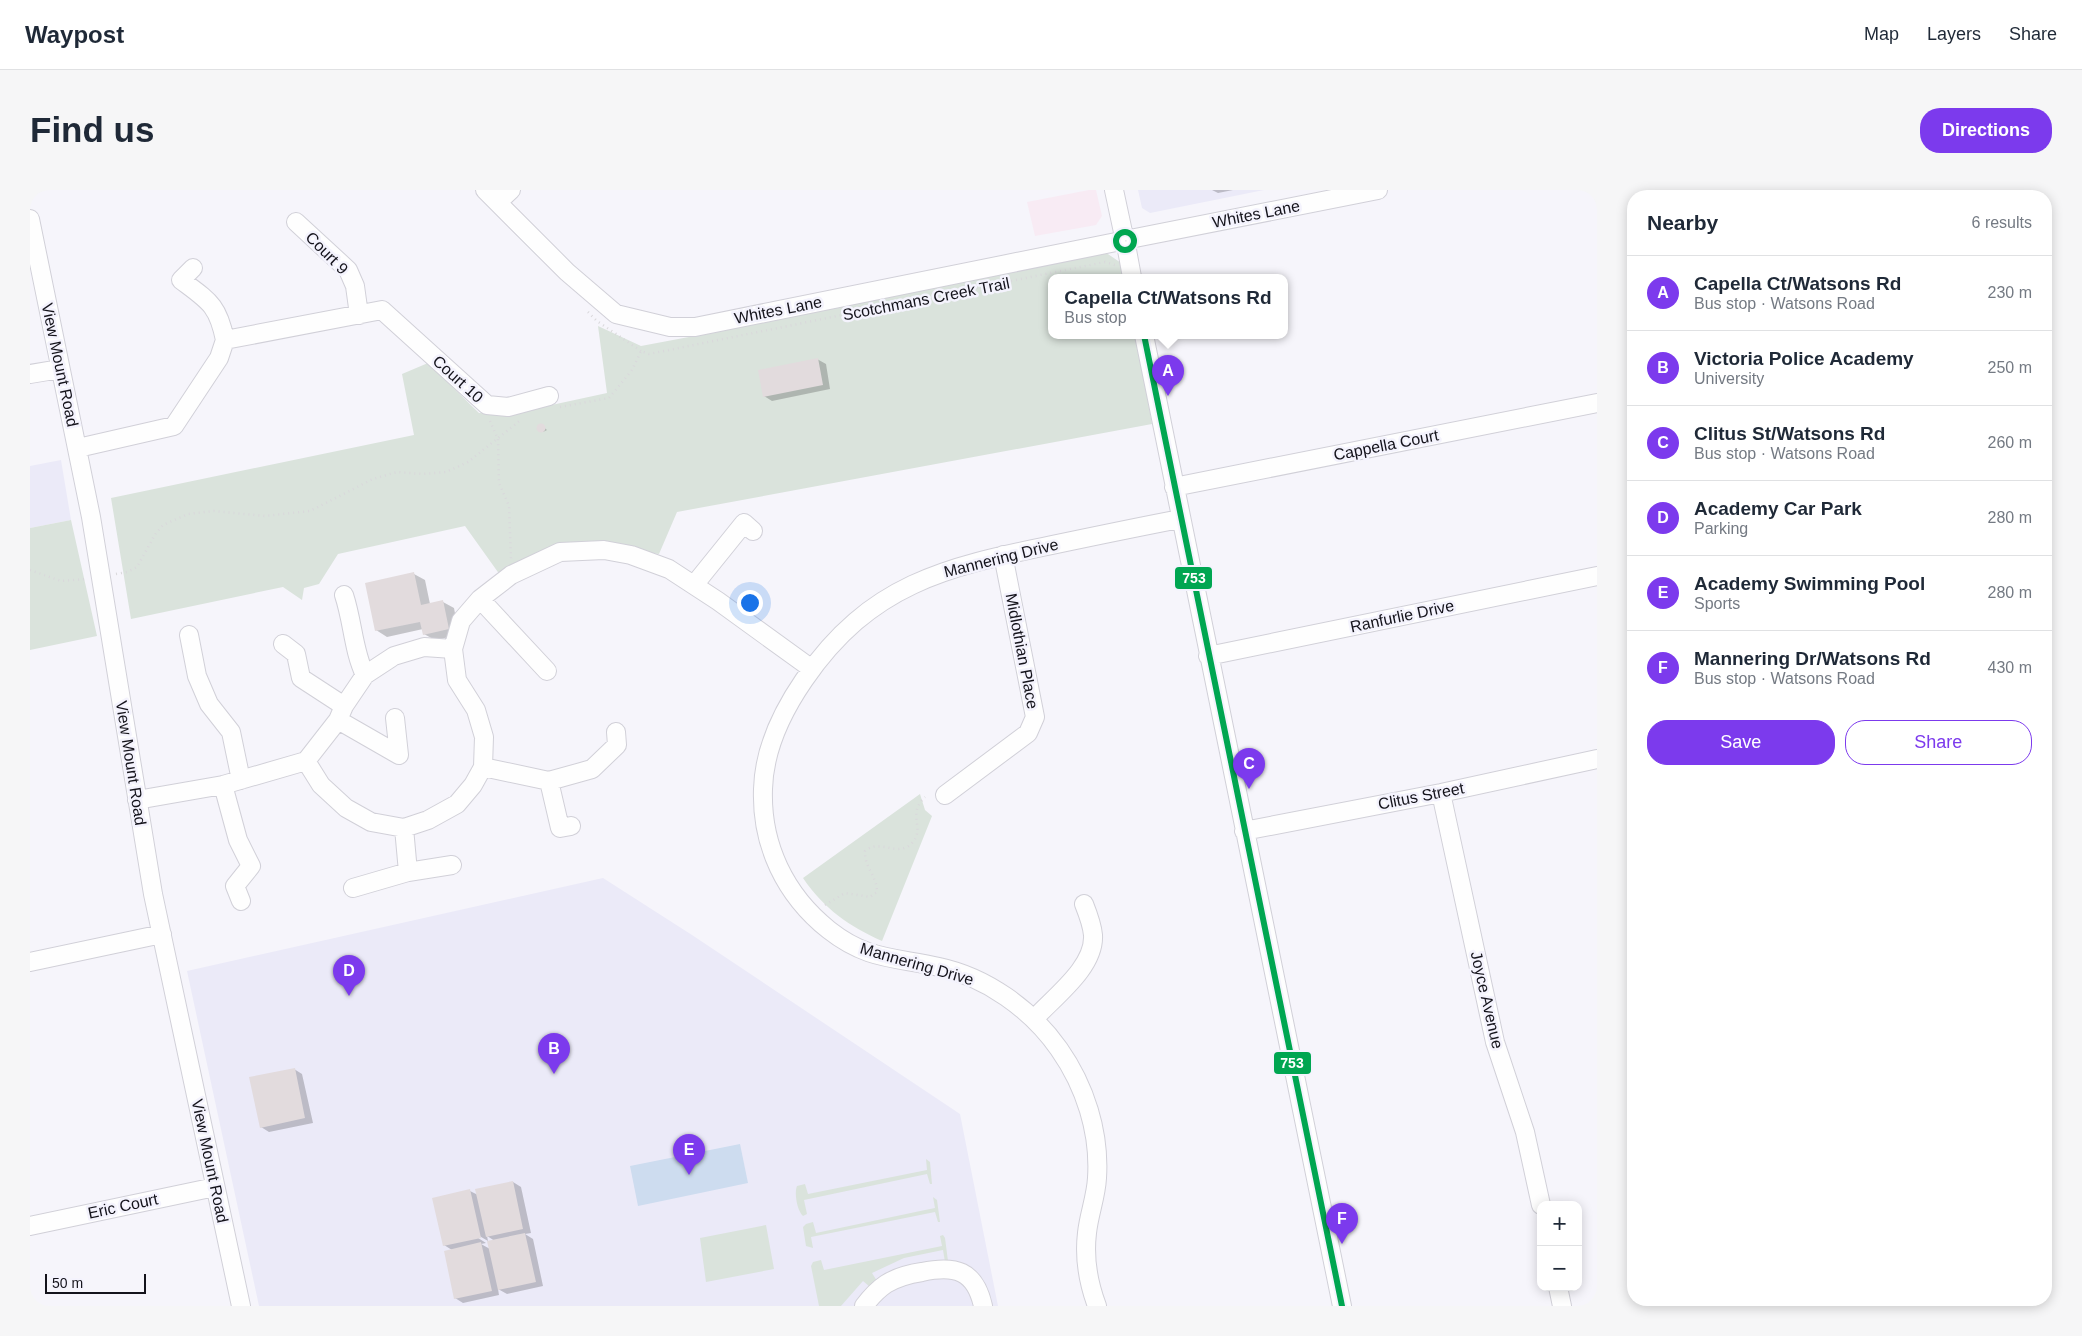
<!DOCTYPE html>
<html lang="en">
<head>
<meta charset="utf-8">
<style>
  :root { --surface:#fff; --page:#f6f6f7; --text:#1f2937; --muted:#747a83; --line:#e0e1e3; --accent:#7c3aed }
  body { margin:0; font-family:Arial,sans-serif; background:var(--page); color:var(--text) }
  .controls { position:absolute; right:15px; bottom:15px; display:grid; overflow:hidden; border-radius:10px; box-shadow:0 2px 12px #0003 }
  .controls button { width:45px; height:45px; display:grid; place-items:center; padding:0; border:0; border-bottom:1px solid var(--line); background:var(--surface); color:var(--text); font:25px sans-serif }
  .scale { position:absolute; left:15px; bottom:12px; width:101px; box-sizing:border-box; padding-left:5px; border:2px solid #14131b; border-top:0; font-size:14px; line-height:18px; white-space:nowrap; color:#14131b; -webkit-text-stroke:4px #f4f3fd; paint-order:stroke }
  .you { position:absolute; left:719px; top:412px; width:18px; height:18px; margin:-12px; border:4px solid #fff; border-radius:50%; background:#1a73e8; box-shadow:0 0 0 8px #1a73e833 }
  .badge { display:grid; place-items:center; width:32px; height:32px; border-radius:50%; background:var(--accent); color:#fff; font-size:16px; font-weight:700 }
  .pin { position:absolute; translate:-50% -41px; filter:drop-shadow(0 1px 2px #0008) }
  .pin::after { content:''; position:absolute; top:26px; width:18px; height:15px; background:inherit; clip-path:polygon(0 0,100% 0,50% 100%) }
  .popup { position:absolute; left:1018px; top:84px; width:240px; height:65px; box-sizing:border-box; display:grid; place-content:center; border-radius:10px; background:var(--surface); filter:drop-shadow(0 1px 4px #0005); font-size:16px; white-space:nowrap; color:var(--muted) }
  .popup b { font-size:19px; color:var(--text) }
  .popup::after { content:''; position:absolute; left:50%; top:100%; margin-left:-10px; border:10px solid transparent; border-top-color:var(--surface) }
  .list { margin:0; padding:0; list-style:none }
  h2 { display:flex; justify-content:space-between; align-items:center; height:65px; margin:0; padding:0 20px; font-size:21px }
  h2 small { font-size:16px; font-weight:400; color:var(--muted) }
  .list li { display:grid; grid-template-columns:32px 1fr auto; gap:15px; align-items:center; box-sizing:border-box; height:75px; padding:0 20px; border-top:1px solid var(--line) }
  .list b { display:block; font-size:19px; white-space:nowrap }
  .list p { margin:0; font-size:16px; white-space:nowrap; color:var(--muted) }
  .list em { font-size:16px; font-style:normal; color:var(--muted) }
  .actions { display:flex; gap:10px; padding:15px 20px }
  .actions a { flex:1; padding:11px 0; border:1px solid var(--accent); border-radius:20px; text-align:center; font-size:18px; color:var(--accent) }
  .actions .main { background:var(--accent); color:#fff }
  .map { position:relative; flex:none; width:1567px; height:1116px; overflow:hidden; border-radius:20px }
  header { display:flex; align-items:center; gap:30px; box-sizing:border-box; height:70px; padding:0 25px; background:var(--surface); border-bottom:1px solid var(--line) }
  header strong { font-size:24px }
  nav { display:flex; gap:28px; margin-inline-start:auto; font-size:18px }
  .intro { display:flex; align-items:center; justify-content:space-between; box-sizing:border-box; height:120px; padding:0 30px }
  h1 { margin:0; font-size:35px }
  .button { padding:12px 22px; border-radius:20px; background:var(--accent); color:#fff; font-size:18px; font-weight:700 }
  main { display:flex; gap:30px; padding:0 30px }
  aside { flex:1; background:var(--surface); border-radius:20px; box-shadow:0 2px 12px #0003 }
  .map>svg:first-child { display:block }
</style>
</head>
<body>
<header>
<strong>Waypost</strong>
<nav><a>Map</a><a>Layers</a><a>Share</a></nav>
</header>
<div class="intro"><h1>Find us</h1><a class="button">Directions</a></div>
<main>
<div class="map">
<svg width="1567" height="1116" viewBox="0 0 1567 1116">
  <rect width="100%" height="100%" fill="#f6f5fb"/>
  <!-- commercial -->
  <path fill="#f8ebf4" d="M1059,0H1066L1072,26L1066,35L1005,46L997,12Z"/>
  <!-- built -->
  <path fill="#ebeaf8" d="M1108,0H1234L1120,23L1112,18Z
    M31,270L41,330L0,338V276Z
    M573,688L662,745L930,924L968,1116H229L157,781Z"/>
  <!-- green -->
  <path fill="#dae3dc" d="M1075,62L1094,75L1096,87H1022V145H1106L1122,234L647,322L629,364L557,356L470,385L435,336L308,364L289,394L274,398L272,410L253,397L101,429L81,308L384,245L372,184L398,173L449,223L480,224L577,203L568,136L611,156L712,137Z
    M41,330L67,446L0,460V338Z
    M890,604L895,620L902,626L852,751C819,736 794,719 773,688Z
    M896,969L900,972L902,994H900L897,984L774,1010L777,1024L773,1026C767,1020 764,1003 767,996L775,994L778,1004L882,983L897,980Z
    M903,1007L907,1010L910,1032H908L905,1022L781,1047L783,1058L776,1056L773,1037L776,1034L783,1032L786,1043L895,1020L905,1018Z
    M736,1035L744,1079L676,1092L670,1048Z
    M913,1045L915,1048L918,1071L915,1072L913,1060L874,1068L842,1083L847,1091L840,1097L833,1091L811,1116H789L781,1076L783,1072L791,1070L794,1080L912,1056L910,1046Z"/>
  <!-- water -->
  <path fill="#cddcef" d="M710,954L718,993L608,1016L600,976Z"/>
  <!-- shadow -->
  <path fill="#0003" fill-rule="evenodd" d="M1182,0H1203L1188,3Z
    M787,169L796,174L800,199L742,211L734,206Z
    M511,235L517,240L513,242L508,237Z
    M384,384L395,390L400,414L413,412L424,418L429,445L405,450L394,444L393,439L357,447L346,440Z
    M264,879L272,884L283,933L239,942L231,937Z
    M483,992L491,997L501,1043L495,1044L503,1049L513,1096L477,1104L468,1099L469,1105L433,1113L425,1108L422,1060L414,1055L440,1001L448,1005ZM446,1044L458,1051L457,1046L465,1051L460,1059L451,1054L456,1053L445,1046Z"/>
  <!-- building -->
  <path fill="#e2dbdd" d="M788,168L793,195L733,207L728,180Z
    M506.5 238a4.5 4.5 0 1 1 9 0a4.5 4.5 0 1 1-9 0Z
    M384,382L391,415L413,410L419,439L393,445L390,432L345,441L335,393Z
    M265,878L275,928L230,938L219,887Z
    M483,991L493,1039L456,1047L445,999Z
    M440,999L451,1048L413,1056L402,1008Z
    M495,1043L506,1092L468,1100L457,1051Z
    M451,1052L462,1101L424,1109L414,1061Z"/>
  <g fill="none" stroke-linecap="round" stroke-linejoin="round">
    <defs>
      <path id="minor" d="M455,0L537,82L586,124L640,137H665L1086,52
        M1084,0L1093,42
        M468,12L481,0
        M0,29L61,327L123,704L211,1116
        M266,32L318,80L325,96L329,125
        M1105,48L1348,0
        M1097,60L1102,87
        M163,78L151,90C179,111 188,115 195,150
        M1114,145L1312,1116
        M0,184L30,179
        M48,258L144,236L189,168L195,150L352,120L457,215L478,217L519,206
        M1144,297L1567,213
        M664,395L714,333L723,341
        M314,405C323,432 323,460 335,485
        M450,409L517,481
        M159,445L167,486L179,514L201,542L211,590
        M253,454L266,464L271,488L314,516
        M1178,466L1567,386
        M308,530L369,565L365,528
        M276,571L291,595L316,618L341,632L374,638L398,630L427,614L443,595L453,577L454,547L446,520L427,490L423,459L431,431L450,409L481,385L530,362L574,360L601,365L639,379L688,411L782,479
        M453,577L519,591L530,638L541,636
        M519,591L562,579L587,555L586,542
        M193,595L208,650L221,676L205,696L211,711
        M1411,603L1465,852L1495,942L1511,1015
        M915,605L998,543L1005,527L973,365
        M107,610L193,595L276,571L308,530L314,516L335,485L364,466L394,457L423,459
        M374,638L378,682
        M1214,641L1411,603L1567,569
        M323,698L378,682L422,675
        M0,772L132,744
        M1004,829C1025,806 1065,777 1063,745C1062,734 1058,724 1054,714
        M0,1036L185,997
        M1528,1097L1532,1116
        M834,1116C840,1108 847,1100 856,1094C867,1087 879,1084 892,1082C925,1075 945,1080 953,1116
        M1067,1116C1058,1092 1054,1068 1057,1043C1059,1024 1066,1007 1067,988C1070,942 1055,896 1029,859C1001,819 956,787 909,777C864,767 837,770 799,740C755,705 731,655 733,599C734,560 752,522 774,490C840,394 915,377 1022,355C1065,346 1108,337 1150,329"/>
    </defs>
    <!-- minor casing -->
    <use href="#minor" stroke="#d1d0d8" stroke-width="20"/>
    <!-- path -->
    <path stroke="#d9d8db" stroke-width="2.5" stroke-dasharray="1 4" stroke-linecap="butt" d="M558,122L567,131L611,161
      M530,217L579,208L602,180L611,161L619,164L1075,72L1085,75
      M460,231L468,249L469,293L479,316L481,369
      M0,380L31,391L56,389
      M86,384L97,382L107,377L126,343L133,335L158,324L184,321L235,326L280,321L343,289L367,282L392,284L416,282L438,272L492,229
      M795,715L815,703L840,707L847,702C847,686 834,677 835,661C850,648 868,668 882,653C896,638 876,625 895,607"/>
    <!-- minor -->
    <use href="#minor" stroke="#fefefe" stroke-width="18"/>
    <defs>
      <path id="bus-1" d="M1086 51a9 9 0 1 1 18 0a9 9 0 1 1-18 0Z
        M1114,145L1312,1116"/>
    </defs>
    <!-- bus-1 casing -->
    <use href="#bus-1" stroke="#f4f3fd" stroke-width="10"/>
    <!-- bus-1 -->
    <use href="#bus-1" stroke="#00a651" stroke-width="6"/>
  </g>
  <g text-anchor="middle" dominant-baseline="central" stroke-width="5" stroke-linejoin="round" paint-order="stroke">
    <!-- street labels -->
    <g font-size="16" fill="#14131b" stroke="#f4f3fd">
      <text transform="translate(1226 24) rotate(-11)">Whites Lane</text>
      <text transform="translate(297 63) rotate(45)">Court 9</text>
      <text transform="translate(896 109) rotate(-11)">Scotchmans Creek Trail</text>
      <text transform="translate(748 120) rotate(-11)">Whites Lane</text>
      <text transform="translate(30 175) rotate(78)">View Mount Road</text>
      <text transform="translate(428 189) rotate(42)">Court 10</text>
      <text transform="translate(1356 255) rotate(-11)">Cappella Court</text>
      <text transform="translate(971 368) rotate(-14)">Mannering Drive</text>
      <text transform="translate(1372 426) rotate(-12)">Ranfurlie Drive</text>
      <text transform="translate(992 461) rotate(79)">Midlothian Place</text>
      <text transform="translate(101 573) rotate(81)">View Mount Road</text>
      <text transform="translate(1391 606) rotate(-11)">Clitus Street</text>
      <text transform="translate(887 774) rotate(16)">Mannering Drive</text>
      <text transform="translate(1457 810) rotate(77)">Joyce Avenue</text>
      <text transform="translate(180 971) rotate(78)">View Mount Road</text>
      <text transform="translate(93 1016) rotate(-12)">Eric Court</text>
    </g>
  </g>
  <g stroke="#f4f3fd" stroke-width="2">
    <rect x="1144" y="376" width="39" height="24" rx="5" fill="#00a651"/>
    <rect x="1243" y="861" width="39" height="24" rx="5" fill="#00a651"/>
  </g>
  <g font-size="14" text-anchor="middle" font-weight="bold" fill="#fff">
    <text x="1164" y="393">753</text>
    <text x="1262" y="878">753</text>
  </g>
</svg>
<div class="controls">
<button>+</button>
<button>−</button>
</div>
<div class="scale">50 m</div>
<div class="you"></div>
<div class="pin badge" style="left:1138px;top:206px">A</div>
<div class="popup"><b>Capella Ct/Watsons Rd</b>Bus stop</div>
<div class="pin badge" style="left:524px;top:884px">B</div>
<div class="pin badge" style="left:1219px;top:599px">C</div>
<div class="pin badge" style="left:319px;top:806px">D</div>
<div class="pin badge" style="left:659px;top:985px">E</div>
<div class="pin badge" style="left:1312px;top:1054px">F</div>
</div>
<aside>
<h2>Nearby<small>6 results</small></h2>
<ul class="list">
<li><span class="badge">A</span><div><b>Capella Ct/Watsons Rd</b><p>Bus stop · Watsons Road</p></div><em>230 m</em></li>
<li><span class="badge">B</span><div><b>Victoria Police Academy</b><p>University</p></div><em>250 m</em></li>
<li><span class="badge">C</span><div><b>Clitus St/Watsons Rd</b><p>Bus stop · Watsons Road</p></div><em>260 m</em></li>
<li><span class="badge">D</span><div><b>Academy Car Park</b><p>Parking</p></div><em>280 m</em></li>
<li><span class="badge">E</span><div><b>Academy Swimming Pool</b><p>Sports</p></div><em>280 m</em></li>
<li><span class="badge">F</span><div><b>Mannering Dr/Watsons Rd</b><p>Bus stop · Watsons Road</p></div><em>430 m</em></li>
</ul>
<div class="actions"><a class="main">Save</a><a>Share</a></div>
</aside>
</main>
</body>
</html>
